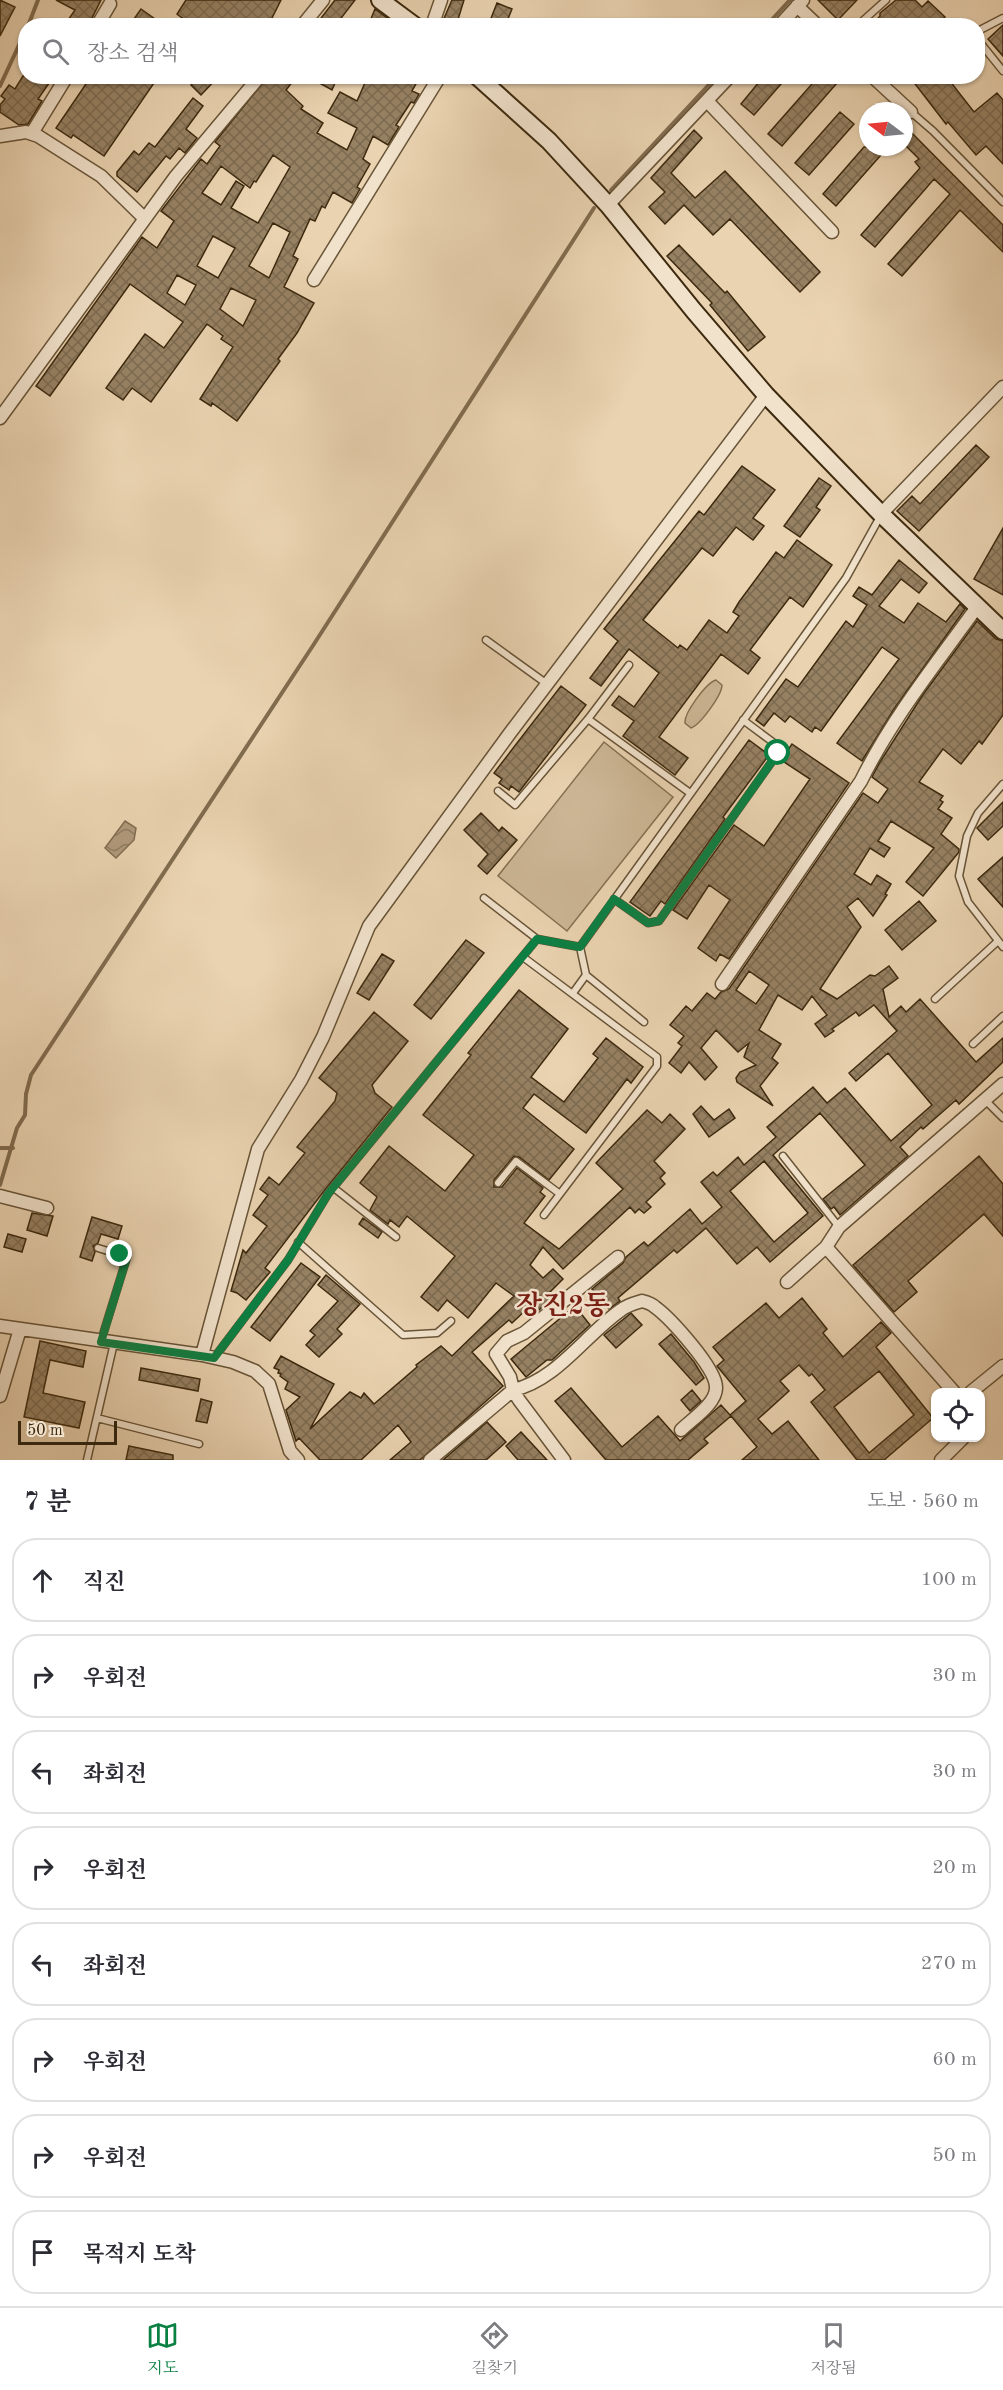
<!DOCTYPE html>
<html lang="ko">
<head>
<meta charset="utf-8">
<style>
  :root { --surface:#fff; --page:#f7f7f7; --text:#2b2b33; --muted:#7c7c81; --line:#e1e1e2; --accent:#0b8043 }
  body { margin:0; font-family:"Old Standard TT","Noto Serif KR",serif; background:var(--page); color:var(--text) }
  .controls { position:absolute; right:18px; bottom:18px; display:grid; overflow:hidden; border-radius:12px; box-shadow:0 2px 4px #0004 }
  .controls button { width:54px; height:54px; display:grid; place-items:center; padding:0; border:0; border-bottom:2px solid var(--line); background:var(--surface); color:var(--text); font:30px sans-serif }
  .compass { position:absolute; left:859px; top:102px; width:54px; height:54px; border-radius:50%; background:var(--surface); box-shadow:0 2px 4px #0004; rotate:286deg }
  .scale { position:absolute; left:18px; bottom:15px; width:99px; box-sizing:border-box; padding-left:6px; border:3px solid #3c290e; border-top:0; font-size:16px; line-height:21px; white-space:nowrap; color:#3c290e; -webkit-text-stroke:4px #f1e2cc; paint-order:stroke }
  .stop { position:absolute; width:18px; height:18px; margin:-14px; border:4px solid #0b8043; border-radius:50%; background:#fff }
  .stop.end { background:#0b8043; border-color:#fff; box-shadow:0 2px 6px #0008 }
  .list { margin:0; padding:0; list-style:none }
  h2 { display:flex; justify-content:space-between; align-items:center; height:78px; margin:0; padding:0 24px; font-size:26px }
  h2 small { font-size:20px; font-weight:400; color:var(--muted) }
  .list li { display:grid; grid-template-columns:39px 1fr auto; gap:18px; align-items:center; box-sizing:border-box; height:84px; margin:0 12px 12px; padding:0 12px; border:2px solid var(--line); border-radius:24px }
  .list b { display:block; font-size:22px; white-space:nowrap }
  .list em { font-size:20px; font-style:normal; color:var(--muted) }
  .icon { flex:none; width:33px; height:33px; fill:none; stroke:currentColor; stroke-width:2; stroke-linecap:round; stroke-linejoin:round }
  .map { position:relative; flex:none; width:1003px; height:1460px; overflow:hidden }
  .search { position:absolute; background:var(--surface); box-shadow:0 2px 4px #0004; left:18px; right:18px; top:18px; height:66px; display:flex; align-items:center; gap:15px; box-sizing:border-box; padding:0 21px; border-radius:24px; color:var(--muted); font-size:22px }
  .sheet { height:846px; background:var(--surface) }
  nav { display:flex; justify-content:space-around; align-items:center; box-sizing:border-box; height:84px; border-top:2px solid var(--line); background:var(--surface); font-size:16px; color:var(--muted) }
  nav a { display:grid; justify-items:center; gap:3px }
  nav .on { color:var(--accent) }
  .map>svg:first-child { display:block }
</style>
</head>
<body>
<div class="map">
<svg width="1003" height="1460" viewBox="0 0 1003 1460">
  <defs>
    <pattern id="water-waves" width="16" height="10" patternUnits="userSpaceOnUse" patternTransform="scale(1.5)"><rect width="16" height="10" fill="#af997a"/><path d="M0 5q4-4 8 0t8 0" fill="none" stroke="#907d62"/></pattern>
    <pattern id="building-cross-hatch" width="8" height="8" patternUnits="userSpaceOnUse" patternTransform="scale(1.5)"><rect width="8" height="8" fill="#968163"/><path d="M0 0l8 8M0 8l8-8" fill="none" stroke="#7c6a50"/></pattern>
  </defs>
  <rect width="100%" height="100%" fill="#ead3b1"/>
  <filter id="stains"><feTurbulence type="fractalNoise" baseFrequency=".00333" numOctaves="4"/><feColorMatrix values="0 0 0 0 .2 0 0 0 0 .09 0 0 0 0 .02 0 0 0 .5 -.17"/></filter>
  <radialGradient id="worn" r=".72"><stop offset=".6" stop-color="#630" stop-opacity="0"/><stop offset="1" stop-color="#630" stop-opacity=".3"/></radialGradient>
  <!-- grass -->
  <path fill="#ccb695" stroke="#847052" stroke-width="1.5" d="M716,680L722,685C722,695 700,725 691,728L685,723C684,713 706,683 716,680Z
    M604,742L673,797L567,931L498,876Z"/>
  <!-- water -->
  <path fill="url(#water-waves)" stroke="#816c4f" stroke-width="1.5" d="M125,821L136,828L134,840L116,858L105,848Z"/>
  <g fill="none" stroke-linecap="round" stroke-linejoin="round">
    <!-- stream -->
    <path stroke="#816c4f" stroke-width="4" d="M28,26L38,0
      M766,26L790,0
      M0,86L26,30
      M611,190L717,76
      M0,1148H13
      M0,1185L17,1128L25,1115L26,1094L31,1075L314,644L594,208"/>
  </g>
  <!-- building -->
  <path fill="url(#building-cross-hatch)" stroke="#3c290e" stroke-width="1.5" fill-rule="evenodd" d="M0,0L15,7L0,36Z
    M56,0H101L88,26H64L75,10Z
    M186,0H281L268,26H235L228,22L225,26H193L177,14Z
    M335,0H355L335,26H315Z
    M452,0H464L456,26H446L442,23Z
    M818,0H857L838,20Z
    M896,0H915L922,7L928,1L945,17L935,26H871L880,16V13Z
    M497,3L512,9L505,26H488Z
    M141,9L165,26H129Z
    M375,9L391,21L389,26H368Z
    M1003,25V56L988,39Z
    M23,76H54L38,99L42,101L28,124L19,125L0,112V105L5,99L1,96L9,85L15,89Z
    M89,76H145L154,83L104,156L73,135L71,138L56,128L86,84L84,83Z
    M199,76H219L201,95L191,85Z
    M268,76H297L286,90L303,106L301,109L323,123L317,133L347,150L357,128L328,113L340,92L357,101L368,76H408L417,82L412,91L419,94L414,103L411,102L396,125L399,127L388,145L373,136L363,159L370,164L357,187L360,189L352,203L333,192L325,208L322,206L315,221L310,219L293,256L298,259L284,287L314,303L297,333L278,359L280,361L237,421L212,403L211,406L200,399L233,347L221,339L223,336L207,324L151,402L132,388L123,400L106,388L145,334L164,348L183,322L130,284L50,396L36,386L142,237L157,248L174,221L161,211L201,159L207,164L220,146L215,142ZM273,155L290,167L258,223L231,208L244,186L236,181L221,205L202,193L221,166L250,188L254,181L256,182ZM273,223L290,232L269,278L249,266ZM213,236L235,248L218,278L197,266ZM177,275L196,285L185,305L167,293ZM231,288L256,300L243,326L220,309Z
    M325,76H338L332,90L321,84Z
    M764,76H788L754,115L741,104Z
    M819,76H830L837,83L782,146L768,134Z
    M909,76H946L974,112L997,93L1003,100V164L986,146L976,155L948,122L946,124Z
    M193,98L203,106L186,129L197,138L185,153L179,148L170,159L166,156L137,192L117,176V172L134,151L139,155L149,143L155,147Z
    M840,112L854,124L809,175L795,163Z
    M904,125L1003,225V252L960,210L902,276L888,264L950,194L934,179L875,247L861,235L920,168L915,162L919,159L904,144Z
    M694,130L702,138L671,173L695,198L725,171L820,272L800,292L730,219L713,235L684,205L665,224L649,207L665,192L651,178Z
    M864,147H888L836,206L823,194Z
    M679,245L725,293L727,291L765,337L748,351L710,305L712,303L667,256Z
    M976,445L989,457L919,531L897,511L912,496L920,504Z
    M742,466L775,490L753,518L764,526L753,540L736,527L713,556L702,548L643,620L678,648L680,645L687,650L709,620L727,633L739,616L733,612L739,602L776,552L784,558L797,540L832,565L803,607L790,597L750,650L760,658L748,674L721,654L659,737L688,758L675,775L623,736L634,721L612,705L619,696L634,707L659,673L629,649L601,686L590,678L618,641L604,629L699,511L704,515Z
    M819,478L831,486L816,507L820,510L800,537L784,526Z
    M1003,528V595L974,579Z
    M899,560L927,583L919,593L901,579L879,606L904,623L918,603L946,622L960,604L965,609L894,709L862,761L837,743L899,659L882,647L821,731L815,727L812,732L790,716L785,722L774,713L764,726L756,720L786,679L798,687L846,621L853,627L867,605L853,596L859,587L872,595Z
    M977,621L996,639L1003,641V715L982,744L979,741L961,764L943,749L919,782L943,796L940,800L943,802L938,809L952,818L941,834L959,849V852L923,896L906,882L934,848L891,821L878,841L890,848L884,857L870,848L854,874L871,885L877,875L891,884L885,894L887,895L873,916L858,898L847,907L861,927L820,989L837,999L870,975L875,976L889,966L898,978L883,989L889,1017L901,1006L906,1012L920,999L976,1062L1003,1038V1062L959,1104L956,1100L923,1129L921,1127L900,1147L908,1156L840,1215L834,1207L831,1209L823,1199L865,1165L820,1113L773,1155L823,1216L770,1262L757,1247L737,1264L706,1228L677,1253L674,1250L618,1298L620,1301L609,1309L592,1289L623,1263L626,1257L644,1242L648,1246L690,1209L702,1224L722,1207L701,1182L713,1172L717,1176L738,1157L744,1165L776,1137L767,1127L813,1087L827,1103L845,1088L891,1141L932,1105L888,1053L856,1081L849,1073L897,1031L874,1005L859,1016L856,1012L832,1029L834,1031L825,1037L815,1024L827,1015L812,996L802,1010L778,995L759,1030L781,1044L772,1058L778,1063L760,1086L773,1106L737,1082L736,1078L740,1072L756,1065L744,1057L749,1043L738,1052L716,1030L701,1048L717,1067L705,1080L689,1062L681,1073L669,1063L682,1046L678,1043L684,1036L670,1025L686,1006L692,1011L707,993L715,999L721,992L729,989L863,793L878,803L888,789L872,777L880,762L922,696ZM749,971L769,985L756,1004L736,990ZM764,1161L808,1213L774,1242L730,1191Z
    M561,686L586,705L519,792L511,786L509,790L499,783L502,779L494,773Z
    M749,740L769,755L723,817L725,819L665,904L661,901L650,916L630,902Z
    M792,744L849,783L729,959L720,954L716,961L698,948L730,900L709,885L687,919L673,910L734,825L764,846L810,779L781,760Z
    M1003,802V826L988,840L977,828Z
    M481,813L499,831L502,827L517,840L487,874L478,866L488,854L464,830Z
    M1003,857V907L978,879Z
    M919,901L936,921L902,950L885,930Z
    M466,940L484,953L431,1019L414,1005Z
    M382,954L394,961L369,1000L357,993Z
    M519,990L568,1029L531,1077L564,1102L598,1058L593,1054L606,1038L643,1067L631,1083L627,1079L586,1133L534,1094L523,1108L574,1149L549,1180L519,1157L514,1156L494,1180V1187H502L517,1168L543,1188L540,1192L545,1196L524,1223L559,1249L623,1189L596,1163L647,1110L662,1123L670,1114L685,1129L654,1161L665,1173L660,1178L665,1184L646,1202L651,1207L644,1213L639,1209L635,1213L630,1207L563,1269L543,1247L530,1265L543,1278L553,1269L563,1279L548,1294L552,1297L534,1315L528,1308L512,1323L509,1320L472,1352L503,1386L420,1460H390L411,1442L398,1425L361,1460H320L299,1438L296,1441L286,1410L300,1397L285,1389L288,1382L280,1376L281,1374L278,1373L279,1370L274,1368L281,1356L334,1384L310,1429L350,1392L361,1398L364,1393L374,1404L417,1367L416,1365L441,1346L452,1356L514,1296L496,1283L468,1318L447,1300L438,1311L421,1297L455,1256L407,1216L399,1227L390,1220L388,1224L370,1210L377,1197L360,1183L389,1146L445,1191L474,1155L423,1115L471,1055L468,1053Z
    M374,1012L408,1041L372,1085L375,1093L392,1107L324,1191L265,1268L270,1272L246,1300L237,1293L231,1291L243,1250L246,1253L267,1226L253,1215L268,1195L260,1189L269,1177L279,1185L305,1153L297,1147L335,1101L337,1093L319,1078Z
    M701,1106L714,1120L729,1109L735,1118L709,1137L693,1114Z
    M979,1156L1003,1184V1236L984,1214L908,1281L917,1292L894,1312L853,1265Z
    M32,1213L53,1216L47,1236L27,1230Z
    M92,1217L122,1226L118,1239L101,1234L98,1243L93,1246L95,1252L92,1261L80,1257Z
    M363,1218L382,1232L378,1238L359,1224Z
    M8,1234L26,1239L22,1252L4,1247Z
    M301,1263L320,1277L270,1341L251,1327Z
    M326,1275L360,1304L337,1329L342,1334L319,1357L306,1345L315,1335L310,1331L338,1301L318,1285Z
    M802,1298L827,1329L823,1333L843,1357L881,1322L891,1333L876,1347L933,1418L884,1460H857L811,1402L825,1390L812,1374L809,1376L799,1365L780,1381L789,1391L758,1419L772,1434L788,1421L819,1460H742L757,1447L731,1416L704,1439L708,1443L688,1460H606L555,1401L571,1388L622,1447L658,1416L680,1441L721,1405L730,1415L746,1401L717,1366L724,1360L713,1347L766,1303L779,1318ZM879,1371L914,1415L869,1453L834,1407Z
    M575,1306L590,1325L552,1360H547L526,1377L511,1359Z
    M631,1313L642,1325L616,1348L604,1335Z
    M671,1334L694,1362L704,1378L696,1385L659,1344Z
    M40,1341L86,1351L83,1367L50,1360L43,1393L85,1402L79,1428L24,1417Z
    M141,1368L200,1379L198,1391L139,1380Z
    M692,1390L701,1401L690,1411L681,1400Z
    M201,1399L212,1402L207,1423L196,1421Z
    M487,1422L506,1442L486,1460H443Z
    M521,1432L547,1460H518L506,1446Z
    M129,1446L173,1455V1460H126Z"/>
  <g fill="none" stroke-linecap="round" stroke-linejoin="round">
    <defs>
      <path id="lane" d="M857,26L886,0
        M978,31L1003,18
        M978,40L1003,71
        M880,83L890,76
        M911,112L933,131L1003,202
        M486,640L547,684
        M588,719L690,793
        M1003,784L978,813L967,836L959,876L968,902L1003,947
        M498,791L515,805L588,719L629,665
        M484,898L537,939
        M614,899L648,923L659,921L778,753V746L743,720
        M523,957L657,1057V1066L544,1215
        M586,975L644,1022
        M573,993L586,975L580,947
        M935,999L998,941
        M973,1044L1003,1016
        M985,1100L1003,1118
        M783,1156L839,1227
        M498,1183L516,1161L560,1194
        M334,1188L396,1237
        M298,1242L403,1335L437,1333L451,1321
        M98,1248L127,1257L101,1341
        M214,1358L288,1260L328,1194L537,939L580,947L846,578L881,515
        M97,1418L199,1444
        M87,1460L114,1343"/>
      <path id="street" d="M797,6L818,26
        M97,26L110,4
        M302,26L323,0
        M432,26L441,0
        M779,26L803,0
        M872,76L911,112
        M707,101L832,232
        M32,133L67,76
        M0,136L26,132L38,136L101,176L144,218
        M608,205L730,76
        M314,280L440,76
        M0,418L176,176L260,76
        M881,514L1003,387
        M722,984L861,781C892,718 936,664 977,607
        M0,1196L47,1208
        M826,1247L954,1392
        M787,1282L826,1247L839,1227L1003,1084
        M0,1326L202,1355L233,1362L255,1371L269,1384L290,1451L298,1460
        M202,1355L258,1149L301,1080L323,1037L369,926L510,733L766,395
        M971,1392L1003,1366
        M0,1396L20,1329
        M430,1460L513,1390C557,1380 585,1335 621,1310C627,1305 635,1303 642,1301C646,1302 652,1304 655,1307C670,1318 717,1369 716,1388C716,1404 692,1419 681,1430
        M564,1460L519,1400L513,1390L510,1377L496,1354L507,1341L524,1333L618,1257
        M941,1460L963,1438"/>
      <path id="secondary" d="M380,0L415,26
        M477,76L549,141L608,205L694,311L766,395L881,514L1003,631"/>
    </defs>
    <!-- lane casing -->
    <use href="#lane" stroke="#685437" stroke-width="9"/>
    <!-- street casing -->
    <use href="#street" stroke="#685437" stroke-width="15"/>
    <!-- secondary casing -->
    <use href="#secondary" stroke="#3c290e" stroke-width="20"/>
    <!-- lane -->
    <use href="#lane" stroke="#f1e2cc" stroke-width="6"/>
    <!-- street -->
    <use href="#street" stroke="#f1e2cc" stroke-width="12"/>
    <!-- secondary -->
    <use href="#secondary" stroke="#f1e2cc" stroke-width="16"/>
  </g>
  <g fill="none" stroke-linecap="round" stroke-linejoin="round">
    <!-- route -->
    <path stroke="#0b8043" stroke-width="8" d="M120,1254L127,1257L101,1342L214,1358L288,1260L328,1194L537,939L580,947L614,899L648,923L659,921L778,753"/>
  </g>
  <g text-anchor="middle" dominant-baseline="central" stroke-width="5" stroke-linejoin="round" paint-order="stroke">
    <!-- quarter labels -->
    <g font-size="27" font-weight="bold" fill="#7a1f14" stroke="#f1e2cc">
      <text x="563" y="1306">장진2동</text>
    </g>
  </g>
  <rect width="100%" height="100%" filter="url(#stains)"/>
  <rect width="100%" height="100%" fill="url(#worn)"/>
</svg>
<div class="controls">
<button><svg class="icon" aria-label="locate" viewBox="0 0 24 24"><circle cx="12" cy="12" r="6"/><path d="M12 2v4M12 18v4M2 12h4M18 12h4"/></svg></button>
</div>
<svg class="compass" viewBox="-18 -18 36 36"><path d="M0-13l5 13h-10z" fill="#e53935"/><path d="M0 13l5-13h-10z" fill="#7c7c81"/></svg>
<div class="scale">50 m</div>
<div class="stop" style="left:778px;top:753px"></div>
<div class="stop end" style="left:120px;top:1254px"></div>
<div class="search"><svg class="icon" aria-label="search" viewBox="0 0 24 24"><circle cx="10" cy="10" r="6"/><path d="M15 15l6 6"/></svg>장소 검색</div>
</div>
<section class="sheet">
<h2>7 분<small>도보 · 560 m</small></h2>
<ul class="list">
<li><svg class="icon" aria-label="ahead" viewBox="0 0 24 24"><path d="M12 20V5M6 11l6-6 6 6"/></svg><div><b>직진</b></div><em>100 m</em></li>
<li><svg class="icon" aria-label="right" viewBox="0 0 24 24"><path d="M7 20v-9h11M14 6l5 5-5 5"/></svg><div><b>우회전</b></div><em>30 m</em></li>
<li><svg class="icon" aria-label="left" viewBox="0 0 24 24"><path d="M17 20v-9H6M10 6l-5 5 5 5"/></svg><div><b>좌회전</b></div><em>30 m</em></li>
<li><svg class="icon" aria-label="right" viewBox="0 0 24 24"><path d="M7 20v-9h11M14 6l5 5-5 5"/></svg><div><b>우회전</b></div><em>20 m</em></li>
<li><svg class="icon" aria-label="left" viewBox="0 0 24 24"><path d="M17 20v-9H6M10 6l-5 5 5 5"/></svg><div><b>좌회전</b></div><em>270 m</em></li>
<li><svg class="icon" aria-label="right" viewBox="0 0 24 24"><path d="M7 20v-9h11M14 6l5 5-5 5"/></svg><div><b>우회전</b></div><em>60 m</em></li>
<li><svg class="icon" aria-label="right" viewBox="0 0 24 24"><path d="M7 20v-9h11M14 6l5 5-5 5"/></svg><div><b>우회전</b></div><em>50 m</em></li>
<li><svg class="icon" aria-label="arrive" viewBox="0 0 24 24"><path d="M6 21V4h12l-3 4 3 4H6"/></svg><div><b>목적지 도착</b></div></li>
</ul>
</section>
<nav>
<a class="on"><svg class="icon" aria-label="map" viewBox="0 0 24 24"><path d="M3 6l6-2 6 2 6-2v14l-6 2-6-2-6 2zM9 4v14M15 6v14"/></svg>지도</a>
<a><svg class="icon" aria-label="directions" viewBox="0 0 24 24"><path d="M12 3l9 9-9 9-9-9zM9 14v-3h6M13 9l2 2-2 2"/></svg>길찾기</a>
<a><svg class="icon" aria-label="saved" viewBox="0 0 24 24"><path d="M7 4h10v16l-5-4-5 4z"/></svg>저장됨</a>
</nav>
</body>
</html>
